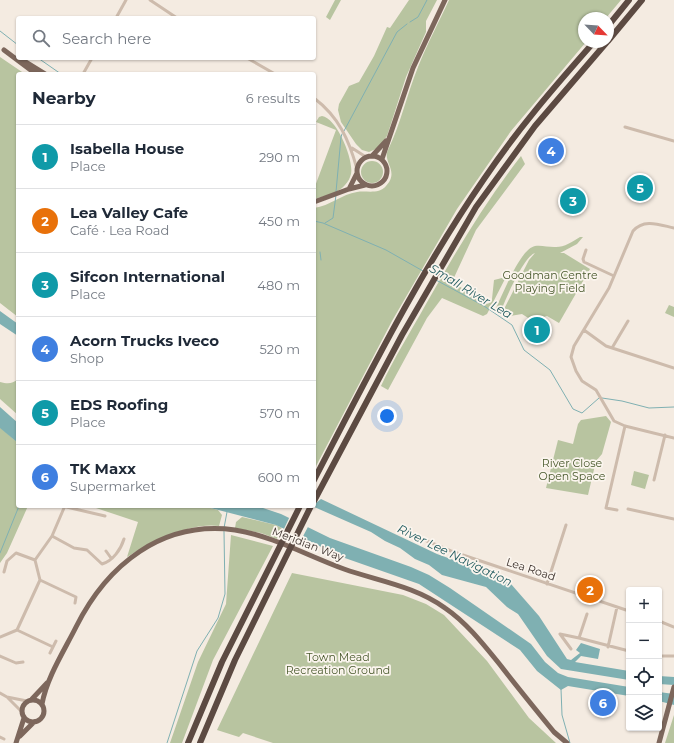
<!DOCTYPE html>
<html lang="en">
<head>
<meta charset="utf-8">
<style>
  :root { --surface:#fff; --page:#f6f6f7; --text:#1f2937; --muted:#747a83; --line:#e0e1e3; --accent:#0f766e }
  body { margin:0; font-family:Montserrat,sans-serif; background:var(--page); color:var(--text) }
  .controls { position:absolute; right:12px; bottom:12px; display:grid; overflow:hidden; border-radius:4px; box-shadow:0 1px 3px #0004 }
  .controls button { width:36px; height:36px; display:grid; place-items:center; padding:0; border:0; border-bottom:1px solid var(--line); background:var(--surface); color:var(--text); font:20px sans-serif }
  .compass { position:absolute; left:578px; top:12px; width:36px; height:36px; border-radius:50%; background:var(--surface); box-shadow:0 1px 3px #0004; rotate:115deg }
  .you { position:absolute; left:387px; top:416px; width:14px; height:14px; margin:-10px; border:3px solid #fff; border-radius:50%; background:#1a73e8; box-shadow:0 0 0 6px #1a73e833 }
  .badge { display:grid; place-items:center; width:26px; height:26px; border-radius:50%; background:var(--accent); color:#fff; font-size:13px; font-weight:700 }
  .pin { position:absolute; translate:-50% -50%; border:2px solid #fff; box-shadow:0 1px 4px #0006 }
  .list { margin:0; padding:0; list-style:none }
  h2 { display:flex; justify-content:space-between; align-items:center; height:52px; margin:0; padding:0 16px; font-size:17px }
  h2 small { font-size:13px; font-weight:400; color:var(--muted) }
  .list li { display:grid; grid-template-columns:26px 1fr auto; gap:12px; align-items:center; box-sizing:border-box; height:64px; padding:0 16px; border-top:1px solid var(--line) }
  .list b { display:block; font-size:15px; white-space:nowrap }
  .list p { margin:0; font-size:13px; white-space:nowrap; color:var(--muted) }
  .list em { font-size:13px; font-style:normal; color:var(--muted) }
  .icon { flex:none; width:22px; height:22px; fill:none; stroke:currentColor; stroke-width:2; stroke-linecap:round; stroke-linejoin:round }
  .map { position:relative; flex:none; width:674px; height:743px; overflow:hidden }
  .search { position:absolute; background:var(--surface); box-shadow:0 1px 3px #0004; left:16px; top:16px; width:300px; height:44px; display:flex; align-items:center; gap:10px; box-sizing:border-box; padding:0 14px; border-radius:4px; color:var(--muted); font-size:15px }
  .panel { position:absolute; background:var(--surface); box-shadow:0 1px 3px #0004; left:16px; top:72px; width:300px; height:436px; border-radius:4px }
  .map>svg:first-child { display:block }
</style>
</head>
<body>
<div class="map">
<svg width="674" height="743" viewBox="0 0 674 743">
  <rect width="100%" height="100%" fill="#f4ebe1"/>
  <!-- green -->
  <path fill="#b8c4a0" d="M335,0H341L330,20L326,17Z
    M409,0H437L426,21V32L406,77L387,136L378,148L369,152L362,150L356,144L341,122L338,110L339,104L349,86L359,82L374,56L387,27L390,28Z
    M449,0H621L606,18H584V42H586L511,131L457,209L392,321L314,470V208C330,206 342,194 357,192C366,190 378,195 386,186C400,171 382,162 388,150C401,123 407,94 418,67C427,44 439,22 449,0Z
    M0,57L25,74H18V317L0,303Z
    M322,116C337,118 354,160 351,174C350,178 348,182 345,185C338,194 324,196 314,199V189L336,130L316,122L319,117Z
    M521,156L525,164L476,230L452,282L488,304L492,299L494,280L506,277L487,314L483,316L442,298L427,318L388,390L381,386C394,358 411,331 426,304C455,253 485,202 521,156Z
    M361 172a11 11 0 1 1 22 0a11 11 0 1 1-22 0Z
    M580,237H583L577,244L560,253H564L590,269L559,323L547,316L540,318L536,323L522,314L510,316L503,311L529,260L535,253C523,257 505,301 500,313L496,308C503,294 520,249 535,246C541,245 548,247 554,247C563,248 572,242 580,237Z
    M669,305L674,307V317L665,313Z
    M18,379V415L0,399V382C8,384 12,384 18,379Z
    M606,416L611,422L602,454L596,461L588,495L546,488L558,440L573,444L578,424L581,420Z
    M0,427L18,443V506H28L7,553L0,563Z
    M634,471L649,475L645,489L631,485Z
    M90,506H203L218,510L222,515L219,526C190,522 151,542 127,557L138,522Z
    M242,517L276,525L282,528L277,539L261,533L235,528L236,522Z
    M231,535L273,546L213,660L182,743H170L198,662L226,604Z
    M292,573L403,595L426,604L444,615L487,661L529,718L556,743H273L243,733L239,737L217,730Z
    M674,715V743H665Z"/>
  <!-- water -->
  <path fill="#7fb0b2" d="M0,311L18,324V336L0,324Z
    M0,407L18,423V443L0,428Z
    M321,499L437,554L484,571L511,584L539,616L567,659L571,660L580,653L576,650L581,643L600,649L598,659L581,656L575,662L629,671V680L561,669L547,656L518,614L507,607L486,587L442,575L429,565L415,559L400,548L385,541L371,532L312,506Z
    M203,506H257L281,514L330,538L411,567L429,575L450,588L531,644L545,662L558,673L568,677L629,687V696L568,686L561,690L537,671L520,650L419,584L342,557L276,525Z
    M659,676L674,677V685L659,684Z
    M659,692L674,694V705L659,701Z"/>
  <!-- pier -->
  <path fill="#f4ebe1" d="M290,516L309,525L301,540L283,531Z"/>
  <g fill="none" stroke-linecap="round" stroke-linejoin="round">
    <!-- stream -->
    <path stroke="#7fb0b2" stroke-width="1" d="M410,22L418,17L427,0
      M0,31L18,45
      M38,58L61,74
      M344,131L397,32L407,24
      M336,192L341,137L342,134
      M314,221L323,223L386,250L423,271
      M325,223L333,218L336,195
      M320,252L321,260
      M436,280L484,306L512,325L524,350L550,370L573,409L582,413L599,398
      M602,398L622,401L649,408L674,407
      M224,528L227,512
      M0,553L19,506
      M561,689L562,715L570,743
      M167,743L197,651L218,618L225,594L224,531"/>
    <!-- street -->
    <path stroke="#cdbbac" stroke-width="3" d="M150,0L177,18
      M116,18L126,0
      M247,58L275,74
      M83,74L92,58
      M314,98C339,117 349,140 357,169
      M625,127L674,141
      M352,148L366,157
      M674,228C660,225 644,218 633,231L609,288L574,346L571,357L576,371L582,381L596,390L614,421L625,426L674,438
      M586,250L583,259L584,262L614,276
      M584,330L606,346L674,368
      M612,348L628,321
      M654,480L665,435
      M62,506L105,516
      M628,509L674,519
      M617,510L606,508L625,426
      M52,536L74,548L87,550L102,564C113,561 121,549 124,539
      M427,541L451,551L629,611
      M106,551L111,558
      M4,572L7,561L16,553L35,560
      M40,580L76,597L75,603
      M547,584L566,525
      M587,614L579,638L629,651
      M659,621L674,627
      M17,630L53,647
      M0,637L17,630L40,580L35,560L52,536L64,508
      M608,647L617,607
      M571,649L560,634L579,638
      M50,653L56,641
      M0,656L16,663L23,662
      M659,656H674
      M0,693L7,697L27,701
      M8,698L21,711
      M0,737L4,739"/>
    <!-- primary -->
    <path stroke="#7d675c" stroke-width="5" d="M4,50L36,74
      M19,58L45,74
      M357 171a15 15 0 1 1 30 0a15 15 0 1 1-30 0Z
      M372,156L386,141
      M382,159L413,68L445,0
      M349,189L357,173
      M314,202L349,189L365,185
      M32,699L47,683
      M22 711a11 11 0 1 1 22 0a11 11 0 1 1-22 0Z
      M42,704C47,677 64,651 76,627C107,565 162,520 235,530C273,536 308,556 344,569C378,581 415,586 445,608C467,623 484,645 501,666C518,688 536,710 554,732L567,743
      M20,736L34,722
      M16,743L24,718
      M659,743L674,687"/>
    <!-- highway -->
    <path stroke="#5c4a42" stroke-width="6" d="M608,26L629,0
      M608,41L642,0
      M314,480C367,378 419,273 484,179C517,130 555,86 594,42
      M314,501L402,335L476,207L535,126L607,42
      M188,743L222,662L300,506
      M200,743L235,660L311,506"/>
  </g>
  <g text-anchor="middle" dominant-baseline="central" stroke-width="3.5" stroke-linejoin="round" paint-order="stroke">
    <!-- park labels -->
    <g font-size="11" fill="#4a5a2e" stroke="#fbf5ee">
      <text x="550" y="275">Goodman Centre<tspan x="550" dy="13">Playing Field</tspan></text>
      <text x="572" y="463">River Close<tspan x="572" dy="13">Open Space</tspan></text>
      <text x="338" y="657">Town Mead<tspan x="338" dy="13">Recreation Ground</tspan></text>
    </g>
    <!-- street labels -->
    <g font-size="11" fill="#3b302b" stroke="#fbf5ee">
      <text transform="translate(308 544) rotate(21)">Meridian Way</text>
      <text transform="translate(531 569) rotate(18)">Lea Road</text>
    </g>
    <!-- water labels -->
    <g font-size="12" font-style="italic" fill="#1f5a5e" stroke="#fbf5ee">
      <text transform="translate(471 291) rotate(31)">Small River Lea</text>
      <text transform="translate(455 555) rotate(26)">River Lee Navigation</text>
    </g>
  </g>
</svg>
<div class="controls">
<button>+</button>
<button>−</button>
<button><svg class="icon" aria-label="locate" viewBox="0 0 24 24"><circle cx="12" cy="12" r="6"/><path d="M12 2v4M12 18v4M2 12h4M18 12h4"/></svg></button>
<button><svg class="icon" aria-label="layers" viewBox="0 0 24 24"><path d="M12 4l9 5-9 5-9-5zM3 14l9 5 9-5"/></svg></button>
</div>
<svg class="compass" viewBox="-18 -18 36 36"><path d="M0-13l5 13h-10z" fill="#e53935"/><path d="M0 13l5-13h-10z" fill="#747a83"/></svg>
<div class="you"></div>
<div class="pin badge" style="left:537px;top:330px;background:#0f9aa8">1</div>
<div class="pin badge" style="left:590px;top:590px;background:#e8710a">2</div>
<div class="pin badge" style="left:573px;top:201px;background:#0f9aa8">3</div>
<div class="pin badge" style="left:551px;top:151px;background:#3f7fe0">4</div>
<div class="pin badge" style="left:640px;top:188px;background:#0f9aa8">5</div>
<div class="pin badge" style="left:603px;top:703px;background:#3f7fe0">6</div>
<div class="search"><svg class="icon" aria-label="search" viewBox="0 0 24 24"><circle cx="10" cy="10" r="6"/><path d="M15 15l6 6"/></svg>Search here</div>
<section class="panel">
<h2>Nearby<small>6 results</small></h2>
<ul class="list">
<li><span class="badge" style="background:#0f9aa8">1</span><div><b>Isabella House</b><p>Place</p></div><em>290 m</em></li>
<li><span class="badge" style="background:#e8710a">2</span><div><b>Lea Valley Cafe</b><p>Café · Lea Road</p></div><em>450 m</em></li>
<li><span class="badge" style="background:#0f9aa8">3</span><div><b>Sifcon International</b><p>Place</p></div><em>480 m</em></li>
<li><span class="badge" style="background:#3f7fe0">4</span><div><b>Acorn Trucks Iveco</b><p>Shop</p></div><em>520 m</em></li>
<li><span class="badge" style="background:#0f9aa8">5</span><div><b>EDS Roofing</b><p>Place</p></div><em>570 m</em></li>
<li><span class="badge" style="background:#3f7fe0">6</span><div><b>TK Maxx</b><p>Supermarket</p></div><em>600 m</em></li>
</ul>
</section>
</div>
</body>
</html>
